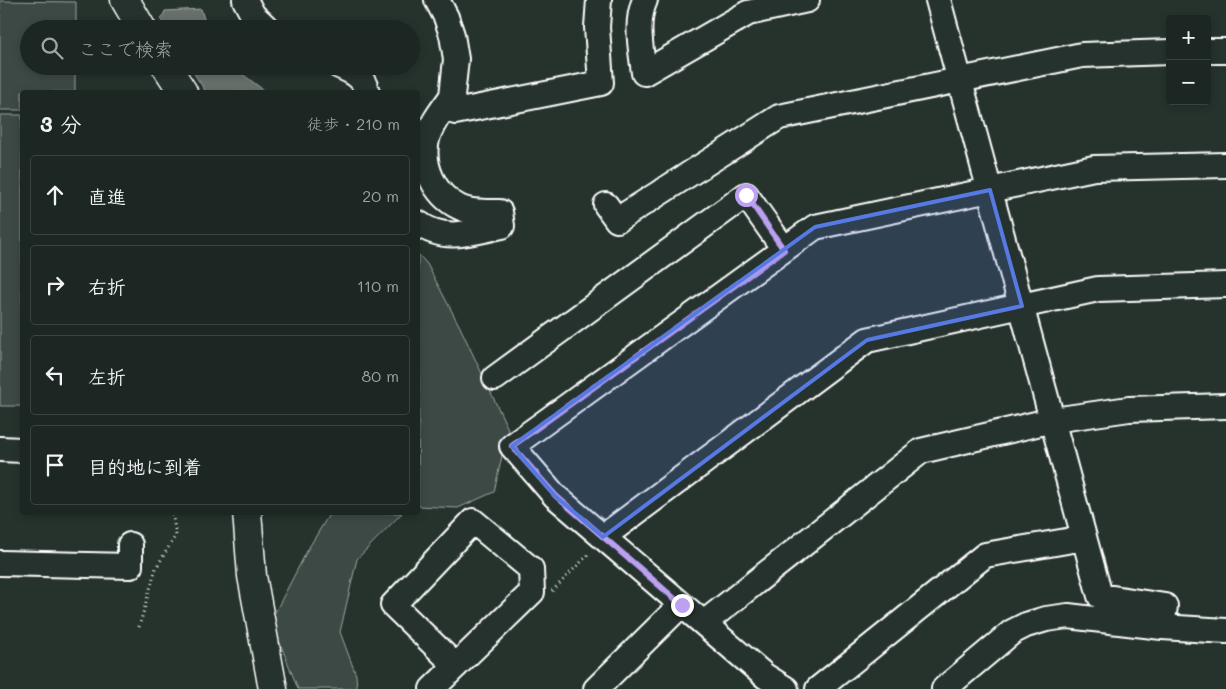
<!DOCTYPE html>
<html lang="ja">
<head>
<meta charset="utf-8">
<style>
  :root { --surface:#1c2622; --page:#252e2a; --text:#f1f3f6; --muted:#a0a5a5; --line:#3a4340 }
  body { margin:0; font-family:Mali,"Klee One",sans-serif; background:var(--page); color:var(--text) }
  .controls { position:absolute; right:15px; top:15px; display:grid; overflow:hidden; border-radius:5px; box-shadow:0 2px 8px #0003 }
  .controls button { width:45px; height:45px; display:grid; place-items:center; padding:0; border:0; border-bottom:1px solid var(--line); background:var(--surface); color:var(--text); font:25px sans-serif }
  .stop { position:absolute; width:15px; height:15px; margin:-11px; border:4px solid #bca0f2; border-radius:50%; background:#fff }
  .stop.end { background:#bca0f2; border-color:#fff; box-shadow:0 1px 5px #0008 }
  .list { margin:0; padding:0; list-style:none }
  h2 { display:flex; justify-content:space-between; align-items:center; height:65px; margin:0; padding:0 20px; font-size:21px }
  h2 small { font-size:16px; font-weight:400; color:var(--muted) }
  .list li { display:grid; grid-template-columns:32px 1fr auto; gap:15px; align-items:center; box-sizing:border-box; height:80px; margin:0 10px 10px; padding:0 10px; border:1px solid var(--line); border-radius:5px }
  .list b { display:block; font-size:19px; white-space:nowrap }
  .list em { font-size:16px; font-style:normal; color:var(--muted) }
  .icon { flex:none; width:28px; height:28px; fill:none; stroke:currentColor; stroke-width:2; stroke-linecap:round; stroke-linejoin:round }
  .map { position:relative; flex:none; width:1226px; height:689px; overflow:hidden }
  .search { position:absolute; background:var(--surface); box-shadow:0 2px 8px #0003; left:20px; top:20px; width:400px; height:55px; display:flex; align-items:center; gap:12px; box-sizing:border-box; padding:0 18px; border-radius:28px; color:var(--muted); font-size:19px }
  .panel { position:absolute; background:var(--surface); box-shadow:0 2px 8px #0003; left:20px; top:90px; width:400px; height:425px; border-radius:5px }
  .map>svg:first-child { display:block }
</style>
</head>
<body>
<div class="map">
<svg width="1226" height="689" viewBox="0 0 1226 689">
  <rect width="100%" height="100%" fill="#26332d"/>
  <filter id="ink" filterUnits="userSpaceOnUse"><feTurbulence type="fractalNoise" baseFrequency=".02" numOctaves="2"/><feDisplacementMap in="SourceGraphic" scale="10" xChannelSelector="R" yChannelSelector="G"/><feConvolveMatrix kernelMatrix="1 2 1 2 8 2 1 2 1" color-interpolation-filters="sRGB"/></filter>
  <g filter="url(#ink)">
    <!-- green -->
    <path fill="#3e4944" stroke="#9ea4a2" d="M0,1L76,2V29H29V66H75V92H22V110H0Z
      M0,115H22V406H0Z
      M418,254L427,264L460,327L508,429L494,492L458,508L418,506L419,386Z
      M330,513H402L357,559L340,632L356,675L357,689H298L271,620L308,549Z"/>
    <!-- water -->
    <path fill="#67706c" stroke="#a4a9a7" d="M201,9L207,29H166L161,20L165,11Z
      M189,66H232L266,92H206Z"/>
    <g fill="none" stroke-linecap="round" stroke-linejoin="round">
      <defs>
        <path id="street" d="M245,0L253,15L268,29
          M437,0L446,17L452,35L456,59L452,96L455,112L601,83L597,27L599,0
          M645,0C635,22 641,49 644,73L748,13L807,0
          M938,0L1100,596L1165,606L1162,627
          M1207,51H1226
          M339,66C353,72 364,77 367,92
          M606,205L617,220L779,117L1082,55L1170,52
          M418,223C445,243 472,232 502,226L500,212C488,212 470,213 459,207C434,195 421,165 427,139C431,123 443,109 452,96
          M495,378L746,195L784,249
          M0,449L22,450
          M603,537L867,340L1098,289L1226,285
          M0,563L130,566V545
          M704,623L921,451L1053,420L1129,409L1226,406
          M432,689L532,592L531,569L473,521L393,605L456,666
          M596,689L681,605
          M786,689L765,676L555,496L512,446L815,227L1094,168L1226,165
          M818,689L985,555L1084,538
          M944,689L1012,632L1026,625L1046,619L1068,616L1162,627L1226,631"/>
        <path id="secondary" d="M125,0L142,29
          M166,66L183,92
          M247,512L252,576L273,689"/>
      </defs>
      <!-- street casing -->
      <use href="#street" stroke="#fff" stroke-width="28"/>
      <!-- secondary casing -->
      <use href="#secondary" stroke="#fff" stroke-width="31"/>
      <!-- path -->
      <path stroke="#fff" stroke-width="3" stroke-dasharray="1 4" stroke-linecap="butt" d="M552,591L590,553
        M139,627L156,568L176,535L172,512"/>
      <!-- street -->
      <use href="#street" stroke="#26332d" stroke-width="24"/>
      <!-- secondary -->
      <use href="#secondary" stroke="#26332d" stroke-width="28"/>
    </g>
  </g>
  <g fill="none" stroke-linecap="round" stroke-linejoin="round" filter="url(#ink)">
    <!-- route -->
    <path stroke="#bca0f2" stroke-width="6" d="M682,605L556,496L512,446L784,250L746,195"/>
  </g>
  <!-- marked area -->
  <path fill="#567ae2" fill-opacity="0.2" stroke="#567ae2" stroke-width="4" stroke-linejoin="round" d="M990,190L1022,306L867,340L603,537L555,496L512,446L815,227Z"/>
</svg>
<div class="controls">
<button>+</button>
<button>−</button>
</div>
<div class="stop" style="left:746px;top:195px"></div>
<div class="stop end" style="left:682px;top:605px"></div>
<div class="search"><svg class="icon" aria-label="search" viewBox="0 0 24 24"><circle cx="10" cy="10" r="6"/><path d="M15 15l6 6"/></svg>ここで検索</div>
<section class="panel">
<h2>3 分<small>徒歩 · 210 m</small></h2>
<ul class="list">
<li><svg class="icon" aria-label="ahead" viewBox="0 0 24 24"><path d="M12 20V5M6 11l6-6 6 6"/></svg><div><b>直進</b></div><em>20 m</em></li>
<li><svg class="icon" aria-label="right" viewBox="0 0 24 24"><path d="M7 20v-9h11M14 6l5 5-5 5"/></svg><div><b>右折</b></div><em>110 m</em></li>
<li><svg class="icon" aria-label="left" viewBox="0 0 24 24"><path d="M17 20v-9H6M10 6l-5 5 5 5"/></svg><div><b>左折</b></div><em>80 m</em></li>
<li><svg class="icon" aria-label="arrive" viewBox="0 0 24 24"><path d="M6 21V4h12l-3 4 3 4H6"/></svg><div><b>目的地に到着</b></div></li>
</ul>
</section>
</div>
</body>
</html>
